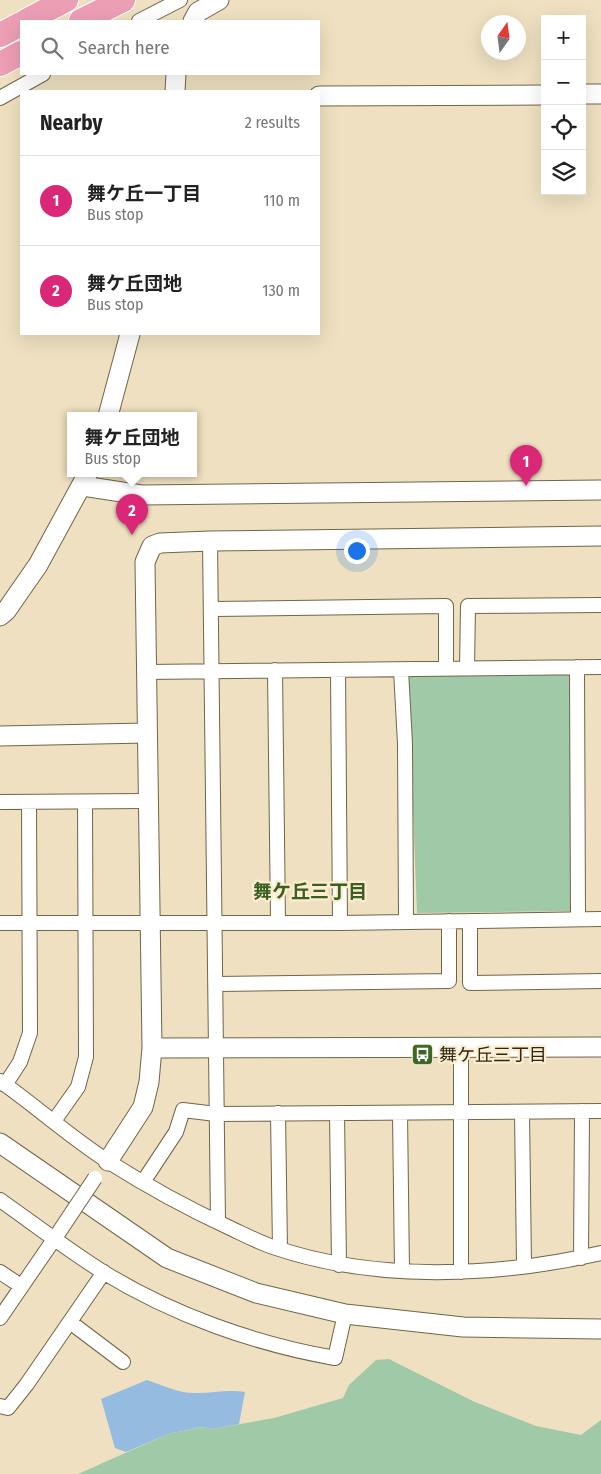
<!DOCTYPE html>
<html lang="en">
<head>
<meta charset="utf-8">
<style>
  :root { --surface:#fff; --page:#f6f6f6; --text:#222; --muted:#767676; --line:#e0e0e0; --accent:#db2777 }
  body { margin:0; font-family:"Fira Sans Condensed","Noto Sans JP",sans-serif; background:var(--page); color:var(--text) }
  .controls { position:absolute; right:15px; top:15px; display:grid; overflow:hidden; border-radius:0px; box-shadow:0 5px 20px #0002 }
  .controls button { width:45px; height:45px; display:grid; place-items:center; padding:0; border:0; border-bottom:1px solid var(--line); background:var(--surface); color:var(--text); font:25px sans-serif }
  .compass { position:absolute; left:481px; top:15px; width:45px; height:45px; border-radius:50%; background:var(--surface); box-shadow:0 5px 20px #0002; rotate:14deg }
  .you { position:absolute; left:356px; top:550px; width:18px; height:18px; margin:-12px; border:4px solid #fff; border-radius:50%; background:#1a73e8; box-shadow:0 0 0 8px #1a73e833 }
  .badge { display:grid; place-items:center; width:32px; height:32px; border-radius:50%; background:var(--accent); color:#fff; font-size:16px; font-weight:700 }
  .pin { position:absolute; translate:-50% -41px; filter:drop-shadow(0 1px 2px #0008) }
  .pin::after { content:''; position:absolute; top:26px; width:18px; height:15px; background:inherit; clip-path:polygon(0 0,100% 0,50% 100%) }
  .popup { position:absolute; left:67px; top:412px; width:130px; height:65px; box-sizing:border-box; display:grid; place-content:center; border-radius:0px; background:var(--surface); filter:drop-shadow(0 1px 4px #0005); font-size:16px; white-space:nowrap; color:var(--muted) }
  .popup b { font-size:19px; color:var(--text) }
  .popup::after { content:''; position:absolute; left:50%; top:100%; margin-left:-10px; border:10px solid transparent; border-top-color:var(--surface) }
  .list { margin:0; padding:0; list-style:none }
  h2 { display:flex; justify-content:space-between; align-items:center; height:65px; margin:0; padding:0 20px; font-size:21px }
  h2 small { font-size:16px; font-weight:400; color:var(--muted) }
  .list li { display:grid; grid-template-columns:32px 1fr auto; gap:15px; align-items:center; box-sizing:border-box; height:90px; padding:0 20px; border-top:1px solid var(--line) }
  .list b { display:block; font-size:19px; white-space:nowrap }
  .list p { margin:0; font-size:16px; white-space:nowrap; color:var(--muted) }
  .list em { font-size:16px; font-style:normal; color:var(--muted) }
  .icon { flex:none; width:28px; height:28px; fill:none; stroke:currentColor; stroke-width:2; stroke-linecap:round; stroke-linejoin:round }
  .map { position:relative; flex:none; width:601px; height:1474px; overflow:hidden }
  .search { position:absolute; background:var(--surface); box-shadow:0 5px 20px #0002; left:20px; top:20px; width:300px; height:55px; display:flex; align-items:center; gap:12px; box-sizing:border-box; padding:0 18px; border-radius:0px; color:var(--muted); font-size:19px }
  .panel { position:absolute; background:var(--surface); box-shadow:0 5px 20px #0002; left:20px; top:90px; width:300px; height:245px; border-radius:0px }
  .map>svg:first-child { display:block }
</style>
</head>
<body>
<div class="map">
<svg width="601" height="1474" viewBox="0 0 601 1474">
  <rect width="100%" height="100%" fill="#eee0c0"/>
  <!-- green -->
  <path fill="#a0c9a8" d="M569,675L573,911L417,913L408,676Z
    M389,1359L475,1402L536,1426L581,1435L601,1420V1474H78L168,1434L203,1427L213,1429L274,1418L343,1398L349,1385L376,1360Z"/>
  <!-- water -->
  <path fill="#95bce0" d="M147,1380C162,1385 180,1394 197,1393C214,1393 228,1389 245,1392L239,1424L213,1429L202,1427L168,1434L126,1452L115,1448L101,1399Z"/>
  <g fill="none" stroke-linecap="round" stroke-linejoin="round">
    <defs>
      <path id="street" d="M139,21L180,0
        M0,98L43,74
        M210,541L218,1222
        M213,609L446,606V668
        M577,667L578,919
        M467,668L468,606L601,605
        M275,670L278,922
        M338,670L340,923
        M401,670L405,744L406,920
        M147,672L601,667
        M0,802L147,801
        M470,921V983L601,981
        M0,923H340L601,919
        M216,984L449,981V921
        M461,1049V1272
        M0,1081C37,1107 71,1138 109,1162C147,1186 187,1208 228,1227C243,1234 258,1242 273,1247C375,1282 497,1277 601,1253
        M5,1085L20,1062L30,1033L29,803
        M522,1112L524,1265
        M278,1113L280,1249
        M337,1113L339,1265
        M400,1113L402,1271
        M54,1121L78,1087L86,1057L85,802
        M143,1182L176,1132L183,1110L216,1114L601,1111
        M0,1200C34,1224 68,1250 103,1272C173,1315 255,1344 335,1358L345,1314
        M581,1258L582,1111
        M0,1272L21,1286
        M0,1318L59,1232
        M70,1322L123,1362
        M0,1406L8,1408L27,1384L104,1272"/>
      <path id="secondary" d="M193,21L198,12L219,0
        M175,91L176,74
        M582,94H601
        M319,96L545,95
        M108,416L130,334
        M83,486L141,495L601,490
        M0,616L6,611L38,565L87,475
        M0,736L146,733
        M152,1048L601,1047
        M0,1143L167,1258L256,1293L345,1314L463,1327L601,1329
        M108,1161L143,1107L149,1082L152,1048L145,562L152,546L160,543L210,541L601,536"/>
      <path id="highway" d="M26,21L66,0
        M81,21L123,0
        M0,35L21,24
        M0,64L21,53"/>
    </defs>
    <!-- street casing -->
    <use href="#street" stroke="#716548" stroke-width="16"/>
    <!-- secondary casing -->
    <use href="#secondary" stroke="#716548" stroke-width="21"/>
    <!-- highway casing -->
    <use href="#highway" stroke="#fff" stroke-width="26"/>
    <!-- street -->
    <use href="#street" stroke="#fff" stroke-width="14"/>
    <!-- secondary -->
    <use href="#secondary" stroke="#fff" stroke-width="19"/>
    <!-- highway -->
    <use href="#highway" stroke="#ec9eb4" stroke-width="24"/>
    <defs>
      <path id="street-bridge" d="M59,1232L95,1178"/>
    </defs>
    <!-- street-bridge casing -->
    <use href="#street-bridge" stroke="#716548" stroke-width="16" stroke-linecap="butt"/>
    <!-- street-bridge -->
    <use href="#street-bridge" stroke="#fff" stroke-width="14"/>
  </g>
  <!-- icons -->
  <defs>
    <symbol id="bus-square" viewBox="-11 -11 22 22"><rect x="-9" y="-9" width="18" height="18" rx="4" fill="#3e6825" stroke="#fbedcd"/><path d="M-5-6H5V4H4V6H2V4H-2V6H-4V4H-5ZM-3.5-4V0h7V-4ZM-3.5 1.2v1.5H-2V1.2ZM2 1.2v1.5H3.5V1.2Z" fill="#fff"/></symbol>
  </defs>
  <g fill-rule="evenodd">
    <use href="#bus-square" x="410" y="1042" width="25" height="25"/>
  </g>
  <g text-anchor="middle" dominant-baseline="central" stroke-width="4.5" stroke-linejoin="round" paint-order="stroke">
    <!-- poi labels -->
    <g font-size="18" fill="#2c271b" stroke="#fbedcd" text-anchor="start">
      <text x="439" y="1055">舞ケ丘三丁目</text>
    </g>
    <!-- neighbourhood labels -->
    <g font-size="19" font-weight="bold" fill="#395f22" stroke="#fbedcd">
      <text x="310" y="891">舞ケ丘三丁目</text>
    </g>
  </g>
</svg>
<div class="controls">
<button>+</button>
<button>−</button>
<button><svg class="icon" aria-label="locate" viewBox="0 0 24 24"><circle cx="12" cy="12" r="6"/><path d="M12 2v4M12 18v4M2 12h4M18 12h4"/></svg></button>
<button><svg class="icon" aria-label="layers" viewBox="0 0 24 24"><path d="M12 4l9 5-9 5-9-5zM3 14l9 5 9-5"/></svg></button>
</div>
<svg class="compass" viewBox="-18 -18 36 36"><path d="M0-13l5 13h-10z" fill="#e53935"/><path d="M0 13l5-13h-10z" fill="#767676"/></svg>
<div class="you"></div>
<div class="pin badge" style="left:526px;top:486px">1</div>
<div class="pin badge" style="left:132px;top:535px">2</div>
<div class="popup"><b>舞ケ丘団地</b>Bus stop</div>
<div class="search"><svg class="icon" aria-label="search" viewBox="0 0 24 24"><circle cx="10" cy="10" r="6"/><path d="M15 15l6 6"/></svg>Search here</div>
<section class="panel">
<h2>Nearby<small>2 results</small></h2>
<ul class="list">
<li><span class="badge">1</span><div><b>舞ケ丘一丁目</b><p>Bus stop</p></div><em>110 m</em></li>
<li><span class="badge">2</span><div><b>舞ケ丘団地</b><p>Bus stop</p></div><em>130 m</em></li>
</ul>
</section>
</div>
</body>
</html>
